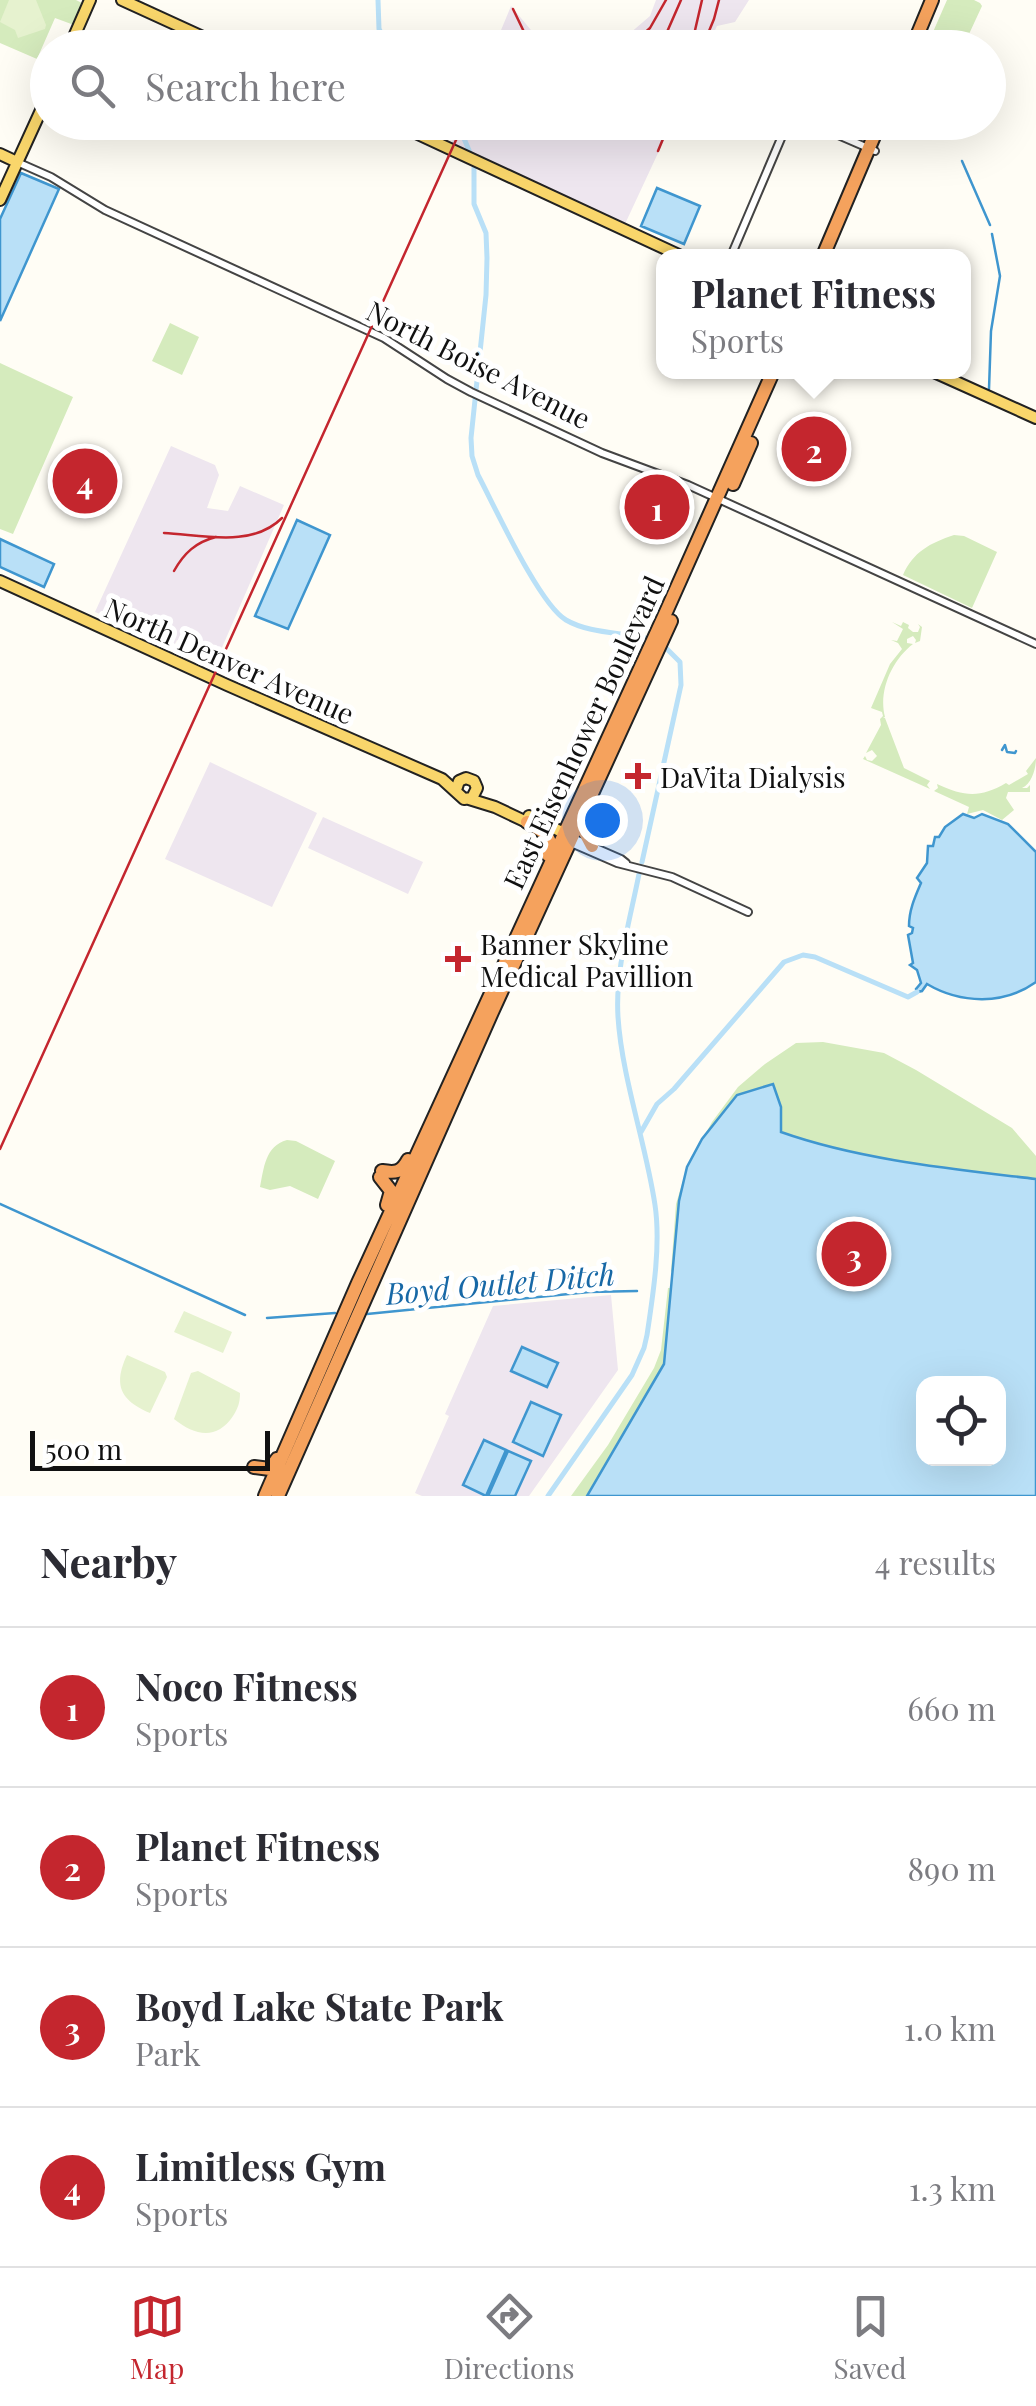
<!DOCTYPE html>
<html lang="en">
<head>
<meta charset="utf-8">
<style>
  :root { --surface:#fff; --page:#f2f2f3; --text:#2b2b33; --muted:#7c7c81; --line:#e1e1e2; --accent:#c4262e }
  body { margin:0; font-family:"Playfair Display",serif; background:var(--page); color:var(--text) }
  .controls { position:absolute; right:30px; bottom:30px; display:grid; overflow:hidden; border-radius:20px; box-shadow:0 10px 40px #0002 }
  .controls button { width:90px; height:90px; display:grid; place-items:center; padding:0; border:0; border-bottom:2px solid var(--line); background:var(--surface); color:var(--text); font:50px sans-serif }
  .scale { position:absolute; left:30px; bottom:25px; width:240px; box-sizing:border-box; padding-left:10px; border:5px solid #111; border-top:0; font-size:28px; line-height:35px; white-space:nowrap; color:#111; -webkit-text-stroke:8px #fff; paint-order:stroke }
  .you { position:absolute; left:602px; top:820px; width:35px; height:35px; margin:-25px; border:8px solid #fff; border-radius:50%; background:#1a73e8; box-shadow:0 0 0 15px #1a73e833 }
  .badge { display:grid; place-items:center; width:65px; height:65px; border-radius:50%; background:var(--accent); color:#fff; font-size:32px; font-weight:700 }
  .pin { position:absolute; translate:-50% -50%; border:5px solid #fff; box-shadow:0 2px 10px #0006 }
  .popup { position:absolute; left:656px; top:249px; width:315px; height:130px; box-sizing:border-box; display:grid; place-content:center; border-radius:20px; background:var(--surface); filter:drop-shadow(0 2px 8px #0005); font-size:32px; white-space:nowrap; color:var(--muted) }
  .popup b { font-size:38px; color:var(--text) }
  .popup::after { content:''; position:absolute; left:50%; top:100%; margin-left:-20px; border:20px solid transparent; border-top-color:var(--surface) }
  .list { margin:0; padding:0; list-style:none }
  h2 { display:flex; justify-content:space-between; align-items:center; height:130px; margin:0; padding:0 40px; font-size:42px }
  h2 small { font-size:32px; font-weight:400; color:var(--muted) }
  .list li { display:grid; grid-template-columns:65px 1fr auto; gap:30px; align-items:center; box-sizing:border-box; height:160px; padding:0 40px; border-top:2px solid var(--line) }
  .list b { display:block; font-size:38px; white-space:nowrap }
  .list p { margin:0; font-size:32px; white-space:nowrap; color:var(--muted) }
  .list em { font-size:32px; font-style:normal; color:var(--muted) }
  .icon { flex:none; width:55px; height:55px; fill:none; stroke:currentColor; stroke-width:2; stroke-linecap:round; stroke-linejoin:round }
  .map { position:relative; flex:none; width:1036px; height:1496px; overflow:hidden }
  .search { position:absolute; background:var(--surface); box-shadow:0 10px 40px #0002; left:30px; right:30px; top:30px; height:110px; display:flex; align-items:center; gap:25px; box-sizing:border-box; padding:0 35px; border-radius:55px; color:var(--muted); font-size:38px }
  .sheet { height:770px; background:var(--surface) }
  nav { display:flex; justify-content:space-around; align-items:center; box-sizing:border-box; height:140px; border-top:2px solid var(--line); background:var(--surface); font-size:28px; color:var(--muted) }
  nav a { display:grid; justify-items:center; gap:5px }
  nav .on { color:var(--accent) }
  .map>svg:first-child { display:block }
</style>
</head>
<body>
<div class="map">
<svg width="1036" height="1496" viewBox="0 0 1036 1496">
  <rect width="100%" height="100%" fill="#fffdf5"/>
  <!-- industrial -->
  <path fill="#eee6ef" d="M656,0H749L735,22L717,26L707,47H604L622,40L650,16Z
    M511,6L545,47H494Z
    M461,123H672L625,224L451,144Z
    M171,446L215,465L219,475L207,508L228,511L240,486L284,505L217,659L177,640L175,644L95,612Z
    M210,762L317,813L272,907L165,859Z
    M323,817L423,862L408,894L308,848Z
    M611,1295L618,1370L529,1496H422L415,1493L449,1416L445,1414L493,1306Z"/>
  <!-- green -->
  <path fill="#d5ebbd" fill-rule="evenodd" d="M0,0H76L84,4L74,25L55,18L37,59L0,43Z
    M947,0H974L980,3L982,6L963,47L926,48Z
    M170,323L199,337L182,375L152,361Z
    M0,363L73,397L13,534L0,529Z
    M954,535L964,536L997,552L972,608L903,575C913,552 930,543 954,535Z
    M892,622L901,626L903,622L909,625L908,628L913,632H918L920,627L918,624L922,627L920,641L915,643L916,640L913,636L907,639V643L913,644C892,660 878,691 885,717L883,718H885L904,768L930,781L927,785L930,789L863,759L865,756L867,760L872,761L877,756L872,750L866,753L881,725L880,719L883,716L882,712L871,708L890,664L902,649L898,643L891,640L897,641L903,629Z
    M1036,758C1036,768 1032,784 1022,788H1027L1030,785V792H1008L1006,798L1014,810L1002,820L983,810L967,814L969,807L934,791L938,788L937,784C965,797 980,798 1006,783L1009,785L1028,774L1026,771Z
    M823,1042L884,1053L916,1070L1012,1128L1036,1156V1496H571L608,1445L654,1368L661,1350L668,1288L683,1287L671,1271L676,1204L687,1167L712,1122L738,1087L765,1064L796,1043ZM924,1384H998V1458H924Z
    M287,1140L296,1141L335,1161L318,1199L290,1186L270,1190L260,1187C264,1168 265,1146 287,1140Z"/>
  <!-- pitch -->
  <path fill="#e6f2cf" d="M9,0H36L46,25L45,29L18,38L15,30L0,22Z
    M184,1311L232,1332L223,1353L174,1332Z
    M127,1355L165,1372L167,1377L150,1413C120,1400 113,1385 127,1355Z
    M198,1371L240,1393C240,1403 238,1408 233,1416C217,1440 195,1436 174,1419L191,1373Z"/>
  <!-- water -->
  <path fill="#b9e0f7" stroke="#3f96cf" stroke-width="2.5" fill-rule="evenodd" d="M21,173L59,189L0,321V219Z
    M657,188L700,206L684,244L641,226Z
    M297,520L330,535L288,629L255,616Z
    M0,539L54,564L44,587L0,567Z
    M963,814L974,818L982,814L1008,824L1036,852V982C1004,1005 961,1004 927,984L922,991L917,992L916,989L921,983L917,970L910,965L913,963L908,935L912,933L913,928L909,926C909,910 915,897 921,883L917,878L927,863L928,846H933L935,837H939L945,827Z
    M773,1084L781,1107V1132C860,1160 953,1169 1036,1179V1496H587L664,1364L679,1201L687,1167L702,1139L737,1095ZM924,1384H998V1458H924Z
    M522,1347L558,1363L547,1387L511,1371Z
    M531,1402L561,1415L543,1456L513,1442Z
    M484,1440L506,1450L486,1496L463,1485Z
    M508,1451L531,1461L515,1496H488Z"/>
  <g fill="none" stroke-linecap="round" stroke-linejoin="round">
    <!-- stream -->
    <path stroke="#3f96cf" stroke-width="2.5" d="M962,161L990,225
      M989,389L991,331L1000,276L992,234
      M1002,750L1005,745L1007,752L1015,753L1016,751
      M0,1204L245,1315
      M367,1314L589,1292L637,1291
      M267,1318L335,1313"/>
    <!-- canal -->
    <path stroke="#b9e0f7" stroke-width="5" d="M378,0L379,29L389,48
      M457,122L471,155
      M474,168V204L486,233L487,258L486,295L471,438L472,456L478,475C495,507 539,604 566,620C590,634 623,632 649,639
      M642,862L681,685L680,662L664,646
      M641,1132L657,1104L674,1089L784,962L803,955L815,957L908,997L917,992
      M548,1496L632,1375L644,1348L647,1335C653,1295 661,1245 655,1205C646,1144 622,1078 618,1017C615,970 630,920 639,874"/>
    <defs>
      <path id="minor" d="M808,122L875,151
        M17,162L51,177L105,210L384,338L447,379L471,392L602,453L688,485L1036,644
        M731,256L788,122
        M573,838L621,859L626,863
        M571,843L617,863L672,877L748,912"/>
      <path id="major" d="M122,0L227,48
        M69,48L90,0
        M392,122L681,256
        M0,154L17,162
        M0,200L48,95
        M934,372L1036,418
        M0,581L227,685L442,779L464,799L472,798L477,788L474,781L466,778L459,781L456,790
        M469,799L495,807L533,825
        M529,816L568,835"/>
      <path id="highway" d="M912,48L932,0
        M823,256L880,122
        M733,484L751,443
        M589,817L584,831L592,846
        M527,822C541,830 556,837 548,855
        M382,1171C395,1173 401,1173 408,1160
        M380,1177L391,1191L387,1205
        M254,1467L270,1469L277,1459
        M265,1496L358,1283L666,612L773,372
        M278,1496L492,1012L671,621"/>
    </defs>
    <!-- minor casing -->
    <use href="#minor" stroke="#444" stroke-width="10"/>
    <!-- major casing -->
    <use href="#major" stroke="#222" stroke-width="14"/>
    <!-- highway casing -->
    <use href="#highway" stroke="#222" stroke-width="16"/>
    <!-- minor -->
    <use href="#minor" stroke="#fff" stroke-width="6"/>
    <!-- major -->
    <use href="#major" stroke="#f9d66b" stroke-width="10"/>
    <!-- highway -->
    <use href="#highway" stroke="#f5a25d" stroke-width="12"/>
    <!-- rail -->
    <path stroke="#c4262e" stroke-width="2.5" d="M513,9L526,36L537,48
      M693,39L702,0
      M628,48L650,28L666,0
      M660,48L681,0
      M702,48L714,19L719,0
      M658,151L670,122
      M164,533C203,535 252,548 282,518
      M174,571C184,553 196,542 216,537
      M0,1149L456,140L472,122"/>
  </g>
  <!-- markers -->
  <g fill="#c4262e" stroke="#fff" stroke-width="4">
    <path d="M633 761h10v10h10v10h-10v10h-10v-10h-10v-10h10z"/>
    <path d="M453 944h10v10h10v10h-10v10h-10v-10h-10v-10h10z"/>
  </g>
  <g text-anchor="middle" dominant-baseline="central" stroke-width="10" stroke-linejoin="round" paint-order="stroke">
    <!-- street labels -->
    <g font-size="28" fill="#111" stroke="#fff">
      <text transform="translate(479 364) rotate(27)">North Boise Avenue</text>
      <text transform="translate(230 660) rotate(24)">North Denver Avenue</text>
      <text transform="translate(583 732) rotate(-65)">East Eisenhower Boulevard</text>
    </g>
    <!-- poi labels -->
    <g font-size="28" fill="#111" stroke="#fff" text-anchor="start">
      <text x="660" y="776">DaVita Dialysis</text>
      <text x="480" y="943">Banner Skyline<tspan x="480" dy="32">Medical Pavillion</tspan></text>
    </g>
    <!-- water labels -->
    <g font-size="30" font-style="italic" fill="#1768a6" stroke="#fff">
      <text transform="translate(500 1283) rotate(-5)">Boyd Outlet Ditch</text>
    </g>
  </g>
</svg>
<div class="controls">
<button><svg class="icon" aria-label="locate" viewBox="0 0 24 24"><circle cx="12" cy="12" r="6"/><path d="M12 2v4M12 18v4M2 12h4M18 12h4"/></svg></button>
</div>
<div class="scale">500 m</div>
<div class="you"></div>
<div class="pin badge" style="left:657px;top:507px">1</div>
<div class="pin badge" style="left:814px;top:449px">2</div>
<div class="popup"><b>Planet Fitness</b>Sports</div>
<div class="pin badge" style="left:854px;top:1254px">3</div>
<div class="pin badge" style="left:85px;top:481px">4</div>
<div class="search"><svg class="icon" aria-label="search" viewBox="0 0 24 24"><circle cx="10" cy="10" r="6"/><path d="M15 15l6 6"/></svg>Search here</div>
</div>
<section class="sheet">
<h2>Nearby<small>4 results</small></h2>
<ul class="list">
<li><span class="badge">1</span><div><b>Noco Fitness</b><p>Sports</p></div><em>660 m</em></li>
<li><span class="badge">2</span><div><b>Planet Fitness</b><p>Sports</p></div><em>890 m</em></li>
<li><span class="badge">3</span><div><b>Boyd Lake State Park</b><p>Park</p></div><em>1.0 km</em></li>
<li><span class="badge">4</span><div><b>Limitless Gym</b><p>Sports</p></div><em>1.3 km</em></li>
</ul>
</section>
<nav>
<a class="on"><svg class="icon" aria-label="map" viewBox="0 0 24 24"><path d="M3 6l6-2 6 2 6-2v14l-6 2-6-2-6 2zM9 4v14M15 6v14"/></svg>Map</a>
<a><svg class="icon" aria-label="directions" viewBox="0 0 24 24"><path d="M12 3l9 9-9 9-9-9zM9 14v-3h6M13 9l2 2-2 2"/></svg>Directions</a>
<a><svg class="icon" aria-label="saved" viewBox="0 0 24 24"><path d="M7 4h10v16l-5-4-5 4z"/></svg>Saved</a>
</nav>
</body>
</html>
